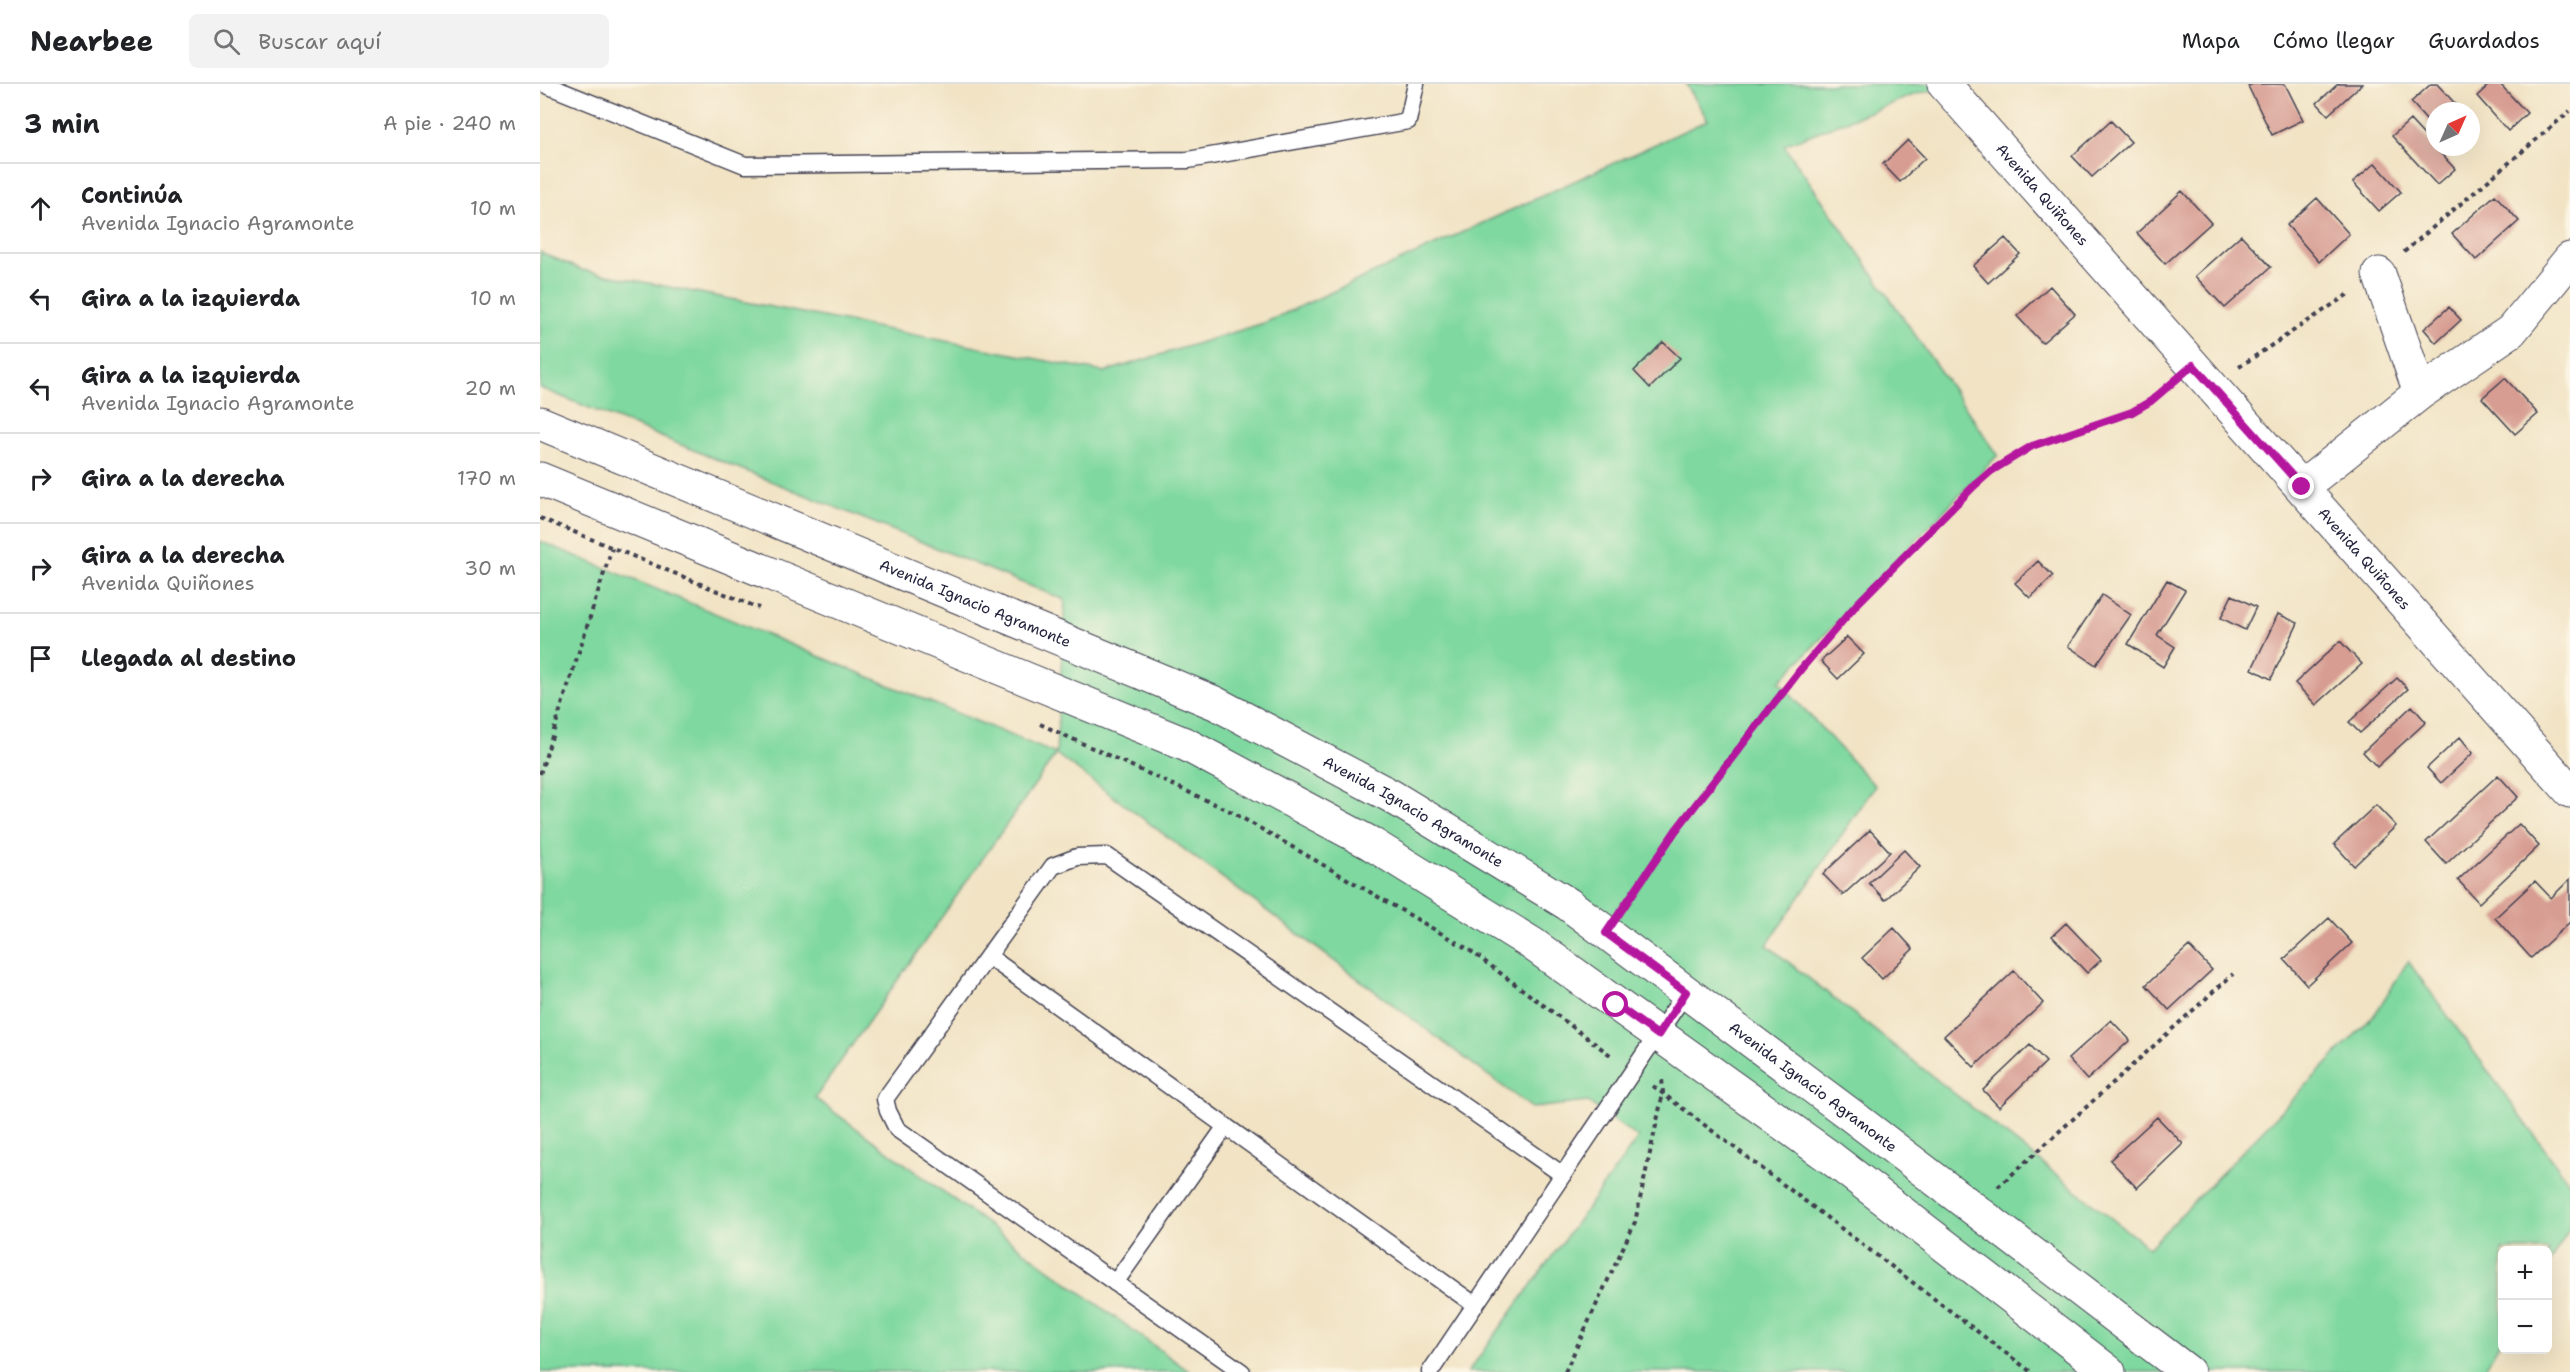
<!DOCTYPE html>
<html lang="es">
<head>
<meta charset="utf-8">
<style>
  :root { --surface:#fff; --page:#f2f2f2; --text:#202124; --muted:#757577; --line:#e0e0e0 }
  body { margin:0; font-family:"Shantell Sans",sans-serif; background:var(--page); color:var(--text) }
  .controls { position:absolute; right:18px; bottom:18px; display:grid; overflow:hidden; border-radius:9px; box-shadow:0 6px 24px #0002 }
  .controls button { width:54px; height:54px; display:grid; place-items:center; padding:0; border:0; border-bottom:2px solid var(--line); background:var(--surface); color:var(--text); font:30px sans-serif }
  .compass { position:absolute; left:1886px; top:18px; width:54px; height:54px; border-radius:50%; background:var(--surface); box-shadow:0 6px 24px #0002; rotate:45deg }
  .stop { position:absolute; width:18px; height:18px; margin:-14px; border:4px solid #b5179e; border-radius:50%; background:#fff }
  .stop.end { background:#b5179e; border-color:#fff; box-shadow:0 2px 6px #0008 }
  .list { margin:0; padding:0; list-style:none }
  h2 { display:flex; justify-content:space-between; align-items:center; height:78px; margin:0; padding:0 24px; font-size:26px }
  h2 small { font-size:20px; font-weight:400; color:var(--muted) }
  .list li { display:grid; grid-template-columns:39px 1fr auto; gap:18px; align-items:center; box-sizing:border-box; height:90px; padding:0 24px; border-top:2px solid var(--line) }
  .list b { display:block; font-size:22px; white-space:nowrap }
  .list p { margin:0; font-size:20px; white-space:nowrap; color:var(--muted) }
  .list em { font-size:20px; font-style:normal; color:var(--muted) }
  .icon { flex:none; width:33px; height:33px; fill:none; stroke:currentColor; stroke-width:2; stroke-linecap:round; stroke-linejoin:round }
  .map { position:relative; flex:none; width:2030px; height:1288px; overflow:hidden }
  header { display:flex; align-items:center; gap:36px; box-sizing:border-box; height:84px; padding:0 30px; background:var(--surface); border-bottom:2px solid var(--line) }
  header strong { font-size:28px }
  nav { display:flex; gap:33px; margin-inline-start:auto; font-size:21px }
  .search { width:420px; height:54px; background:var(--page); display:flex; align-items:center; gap:15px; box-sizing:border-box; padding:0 21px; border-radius:9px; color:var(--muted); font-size:22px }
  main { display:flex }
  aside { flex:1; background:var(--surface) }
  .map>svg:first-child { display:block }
</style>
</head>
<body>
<header>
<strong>Nearbee</strong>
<div class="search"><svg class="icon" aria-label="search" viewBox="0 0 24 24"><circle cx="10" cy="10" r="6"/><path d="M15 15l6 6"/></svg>Buscar aquí</div>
<nav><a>Mapa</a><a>Cómo llegar</a><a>Guardados</a></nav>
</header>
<main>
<aside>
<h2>3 min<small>A pie · 240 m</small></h2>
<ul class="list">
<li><svg class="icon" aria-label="ahead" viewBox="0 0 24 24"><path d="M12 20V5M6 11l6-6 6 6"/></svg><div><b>Continúa</b><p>Avenida Ignacio Agramonte</p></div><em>10 m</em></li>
<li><svg class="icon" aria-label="left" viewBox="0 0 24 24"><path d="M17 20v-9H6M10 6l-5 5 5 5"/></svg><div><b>Gira a la izquierda</b></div><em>10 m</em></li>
<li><svg class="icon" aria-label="left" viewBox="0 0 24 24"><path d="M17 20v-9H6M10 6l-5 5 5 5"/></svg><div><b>Gira a la izquierda</b><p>Avenida Ignacio Agramonte</p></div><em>20 m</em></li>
<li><svg class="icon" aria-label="right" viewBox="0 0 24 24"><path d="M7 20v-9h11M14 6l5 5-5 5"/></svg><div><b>Gira a la derecha</b></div><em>170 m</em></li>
<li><svg class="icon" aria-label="right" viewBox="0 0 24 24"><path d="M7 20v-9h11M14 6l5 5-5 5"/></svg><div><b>Gira a la derecha</b><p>Avenida Quiñones</p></div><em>30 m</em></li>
<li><svg class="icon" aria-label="arrive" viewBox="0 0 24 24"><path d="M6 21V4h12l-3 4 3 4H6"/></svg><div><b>Llegada al destino</b></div></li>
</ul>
</aside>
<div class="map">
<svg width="2030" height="1288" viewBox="0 0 2030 1288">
  <rect width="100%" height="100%" fill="#fcf5e5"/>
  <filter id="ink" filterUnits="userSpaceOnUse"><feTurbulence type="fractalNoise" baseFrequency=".0167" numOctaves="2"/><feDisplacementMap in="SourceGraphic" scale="12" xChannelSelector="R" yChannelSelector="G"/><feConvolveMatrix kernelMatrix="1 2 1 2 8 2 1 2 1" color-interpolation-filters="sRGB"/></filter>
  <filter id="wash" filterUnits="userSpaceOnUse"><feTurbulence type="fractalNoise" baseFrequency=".008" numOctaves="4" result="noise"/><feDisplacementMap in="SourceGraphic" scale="24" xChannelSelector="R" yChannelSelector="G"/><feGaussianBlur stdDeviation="1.35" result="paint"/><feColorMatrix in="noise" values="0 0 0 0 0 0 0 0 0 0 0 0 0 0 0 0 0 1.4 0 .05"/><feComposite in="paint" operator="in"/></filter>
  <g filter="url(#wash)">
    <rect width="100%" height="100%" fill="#f1e3c4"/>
    <!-- green -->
    <path fill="#7ed89f" stroke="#507d6d" stroke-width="1.5" d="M1146,0H1421L1376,10L1244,61L1458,371L1239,598L1335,702L1227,861L1609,1164L1835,930L1868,877L2030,1100V1144L2008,1181V1166H1962V1255L1943,1288H928L1098,1054L1048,1018L992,1024L516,670L275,1014L650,1288H0V457L516,670L525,516L0,304V168L42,186L564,288L724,239L1168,36Z"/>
    <g id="blocks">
      <!-- building -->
      <path fill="#d79c92" d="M1713,0H1745L1763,36L1732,51L1708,2Z
        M1798,0H1822L1788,31L1777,19Z
        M1891,0H1897L1922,27H1895V45L1871,18Z
        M1950,0H1960L1987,29L1968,47L1937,12Z
        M1870,36L1915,85L1897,101L1852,52Z
        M1571,37L1591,58L1552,93L1532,72Z
        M1368,56L1385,74L1360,98L1343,80Z
        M1835,79L1861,108L1839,127L1813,98Z
        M1642,107L1671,139L1625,180L1597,149Z
        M1955,111L1979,137L1936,176L1912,150Z
        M1777,114L1809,150L1779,178L1747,141Z
        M1701,151L1731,183L1685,224L1655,192Z
        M1465,154L1480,170L1448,199L1433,182Z
        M1510,202L1535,230L1502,259L1477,232Z
        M1909,223L1921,236L1896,259L1884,245Z
        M1123,258L1140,274L1110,304L1094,287Z
        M1965,294L1998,330L1975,350L1942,314Z
        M1498,477L1513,492L1490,514L1475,499Z
        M1627,496L1645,506L1617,551L1635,563L1623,583L1588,560Z
        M1562,511L1591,531L1556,581L1528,562Z
        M1692,511L1716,523L1705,546L1681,534Z
        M1738,530L1758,539L1731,595L1712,585Z
        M1307,553L1324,570L1298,595L1281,577Z
        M1800,557L1822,580L1776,621L1755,599Z
        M1857,594L1868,605L1820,649L1809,638Z
        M1872,622L1886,638L1837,683L1823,668Z
        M1920,653L1933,669L1901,699L1887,684Z
        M1958,691L1978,713L1906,780L1886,758Z
        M1836,721L1856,742L1814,782L1794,760Z
        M1979,740L1999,762L1939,819L1918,796Z
        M1330,746L1350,768L1303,811L1283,790Z
        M1364,766L1380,783L1345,816L1329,799Z
        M2030,795V838L1991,874L1955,834L1995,797L2011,814Z
        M1789,834L1812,859L1767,901L1744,875Z
        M1526,839L1561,876L1547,889L1512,852Z
        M1354,844L1373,865L1342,895L1322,874Z
        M1649,862L1672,886L1629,926L1606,901Z
        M1474,887L1503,919L1434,983L1404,952Z
        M1571,936L1590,956L1547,996L1528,975Z
        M1490,961L1506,978L1459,1023L1443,1006Z
        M1617,1033L1643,1060L1597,1104L1570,1076Z"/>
    </g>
  </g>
  <g filter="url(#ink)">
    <use href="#blocks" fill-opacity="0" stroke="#413f50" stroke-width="1.5"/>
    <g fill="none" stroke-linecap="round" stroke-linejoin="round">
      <defs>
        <path id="lane" d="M4,0L205,81L648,76L868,37L876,0
          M448,872L935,1221
          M575,1199L686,1042
          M702,1288L357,1045L348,1027L345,1015L513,782L537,773L567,772L1023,1091
          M890,1288L1146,908"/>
        <path id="street" d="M1839,190L1880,309
          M1762,403L1880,309L1971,247L2030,175"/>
        <g id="secondary">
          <path id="s1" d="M1404,0L2030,707"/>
        </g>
        <g id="primary">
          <path id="s2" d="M0,339L675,619L851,712L1028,820L1312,1032L1648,1288"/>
          <path d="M0,395L647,661L830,759L991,859L1291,1074L1569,1288"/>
        </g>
      </defs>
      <!-- lane casing -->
      <use href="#lane" stroke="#413f50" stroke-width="19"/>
      <!-- street casing -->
      <use href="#street" stroke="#413f50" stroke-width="35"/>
      <!-- secondary casing -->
      <use href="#secondary" stroke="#413f50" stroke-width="35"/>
      <!-- primary casing -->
      <use href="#primary" stroke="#413f50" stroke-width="35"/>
      <!-- path -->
      <path stroke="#413f50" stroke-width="4" stroke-dasharray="4.5 4.5" stroke-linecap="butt" d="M1864,168L2030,27
        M1699,283L1810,209
        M0,434L219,524
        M500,640L692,728L928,865L1073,973
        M0,690L72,464
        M1085,821C1156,717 1231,616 1315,522C1353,480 1396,443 1434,402L1451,387L1492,362L1592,329L1628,304
        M1113,1002L1491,1288
        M1458,1103L1693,890
        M1025,1288L1095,1138L1123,1009L1122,993"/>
      <!-- lane -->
      <use href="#lane" stroke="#fff" stroke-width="16"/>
      <!-- street -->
      <use href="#street" stroke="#fff" stroke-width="33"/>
      <!-- secondary -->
      <use href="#secondary" stroke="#fff" stroke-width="33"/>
      <!-- primary -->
      <use href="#primary" stroke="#fff" stroke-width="33"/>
    </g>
  </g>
  <g fill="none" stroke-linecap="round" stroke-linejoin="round" filter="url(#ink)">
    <!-- route -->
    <path stroke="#b5179e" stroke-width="8" d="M1076,921L1118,951L1146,908L1066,849L1136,746L1261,585L1317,520L1434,402L1451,387L1492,362L1592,328L1611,317L1653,281L1762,403"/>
  </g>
  <g text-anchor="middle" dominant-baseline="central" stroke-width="4.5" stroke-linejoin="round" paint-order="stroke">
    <!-- street labels -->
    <g font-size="15" fill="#22223b" stroke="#fcf5e5">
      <text stroke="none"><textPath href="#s1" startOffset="148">Avenida Quiñones</textPath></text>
      <text stroke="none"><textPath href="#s1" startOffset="634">Avenida Quiñones</textPath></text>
      <text stroke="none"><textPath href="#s2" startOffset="471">Avenida Ignacio Agramonte</textPath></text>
      <text stroke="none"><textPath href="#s2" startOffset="957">Avenida Ignacio Agramonte</textPath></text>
      <text stroke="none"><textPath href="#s2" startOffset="1443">Avenida Ignacio Agramonte</textPath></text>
    </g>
  </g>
</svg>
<div class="controls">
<button>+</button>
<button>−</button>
</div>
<svg class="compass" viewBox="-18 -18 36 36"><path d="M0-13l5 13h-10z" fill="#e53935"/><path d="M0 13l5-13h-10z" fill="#757577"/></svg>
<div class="stop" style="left:1076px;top:921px"></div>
<div class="stop end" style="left:1762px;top:403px"></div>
</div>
</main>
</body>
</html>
